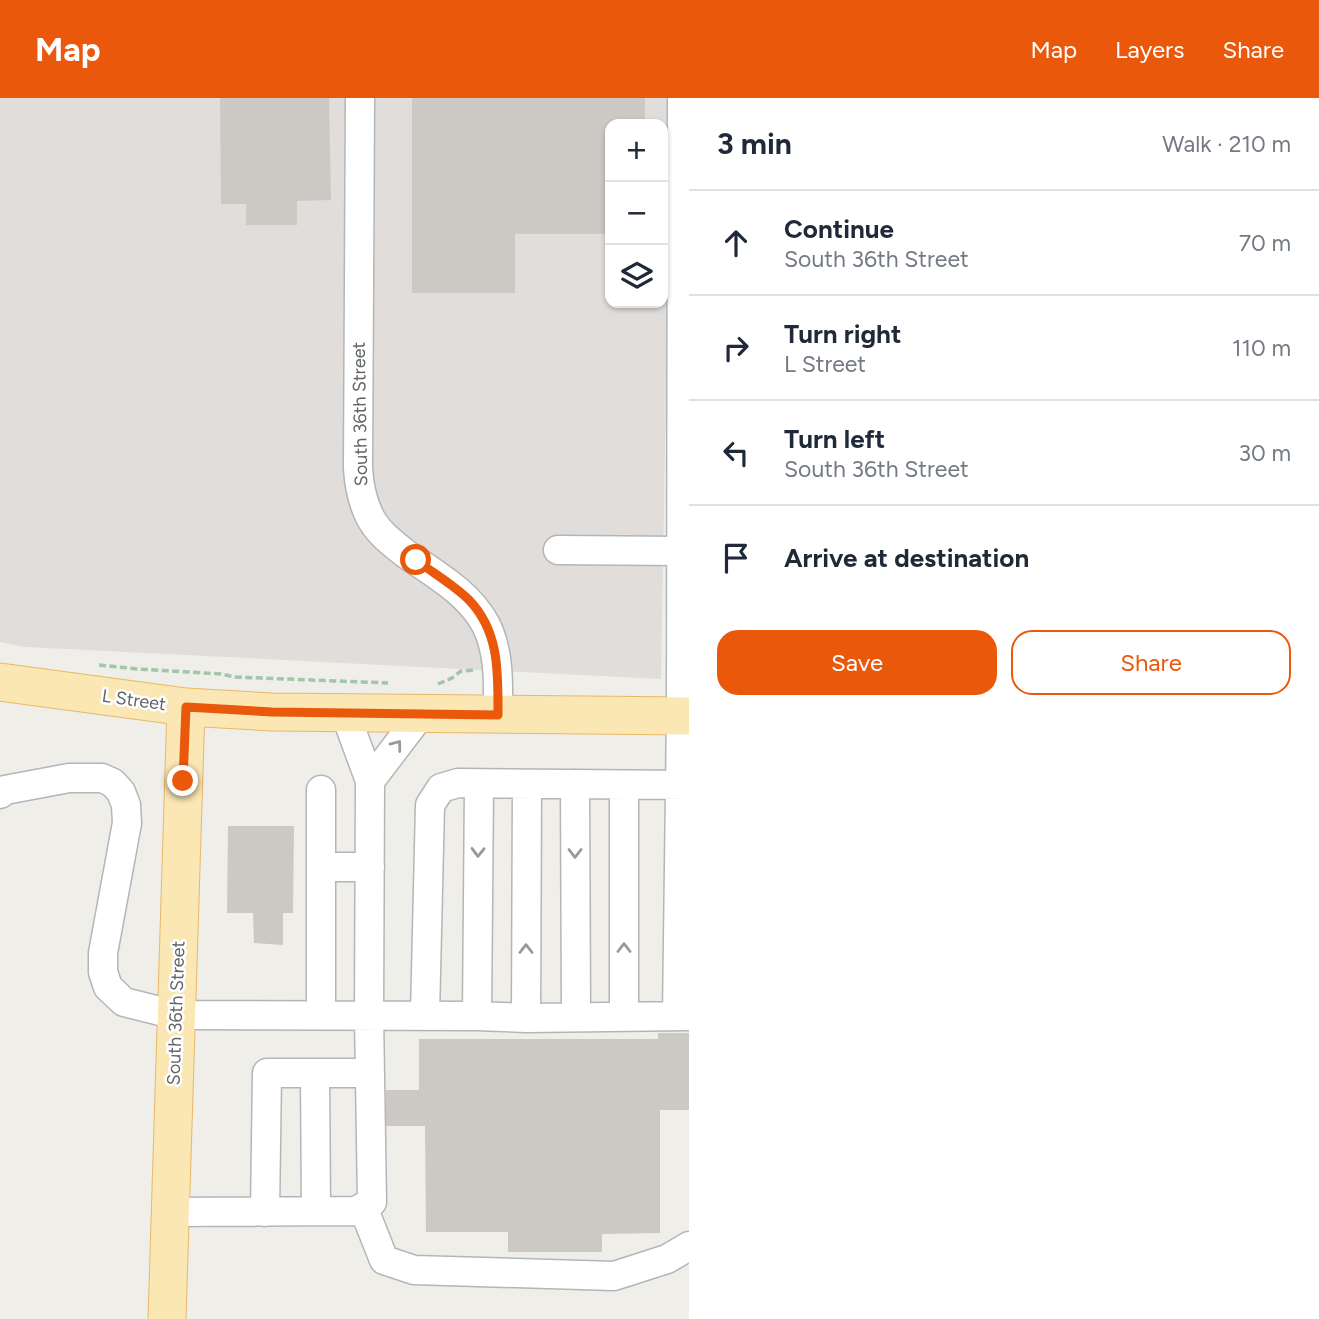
<!DOCTYPE html>
<html lang="en">
<head>
<meta charset="utf-8">
<style>
  :root { --surface:#fff; --page:#f2f2f3; --text:#1f2937; --muted:#747a83; --line:#e0e1e3; --accent:#ea580c }
  body { margin:0; font-family:Figtree,sans-serif; background:var(--page); color:var(--text) }
  .controls { position:absolute; right:21px; top:21px; display:grid; overflow:hidden; border-radius:14px; box-shadow:0 2px 5px #0004 }
  .controls button { width:63px; height:63px; display:grid; place-items:center; padding:0; border:0; border-bottom:2px solid var(--line); background:var(--surface); color:var(--text); font:35px sans-serif }
  .stop { position:absolute; width:21px; height:21px; margin:-16px; border:5px solid #ea580c; border-radius:50%; background:#fff }
  .stop.end { background:#ea580c; border-color:#fff; box-shadow:0 2px 7px #0008 }
  .list { margin:0; padding:0; list-style:none }
  h2 { display:flex; justify-content:space-between; align-items:center; height:91px; margin:0; padding:0 28px; font-size:30px }
  h2 small { font-size:23px; font-weight:400; color:var(--muted) }
  .list li { display:grid; grid-template-columns:46px 1fr auto; gap:21px; align-items:center; box-sizing:border-box; height:105px; padding:0 28px; border-top:2px solid var(--line) }
  .list b { display:block; font-size:26px; white-space:nowrap }
  .list p { margin:0; font-size:23px; white-space:nowrap; color:var(--muted) }
  .list em { font-size:23px; font-style:normal; color:var(--muted) }
  .actions { display:flex; gap:14px; padding:21px 28px }
  .actions a { flex:1; padding:16px 0; border:2px solid var(--accent); border-radius:21px; text-align:center; font-size:24px; color:var(--accent) }
  .actions .main { background:var(--accent); color:#fff }
  .icon { flex:none; width:38px; height:38px; fill:none; stroke:currentColor; stroke-width:2; stroke-linecap:round; stroke-linejoin:round }
  .map { position:relative; flex:none; width:689px; height:1221px; overflow:hidden }
  header { display:flex; align-items:center; gap:42px; box-sizing:border-box; height:98px; padding:0 35px; background:var(--accent); color:#fff }
  header strong { font-size:33px }
  nav { display:flex; gap:38px; margin-inline-start:auto; font-size:24px }
  main { display:flex }
  aside { flex:1; background:var(--surface) }
  .map>svg:first-child { display:block }
</style>
</head>
<body>
<header>
<strong>Map</strong>
<nav><a>Map</a><a>Layers</a><a>Share</a></nav>
</header>
<main>
<div class="map">
<svg width="689" height="1221" viewBox="0 0 689 1221">
  <rect width="100%" height="100%" fill="#f0eee8"/>
  <!-- industrial -->
  <path fill="#e0ddda" fill-rule="evenodd" d="M0,0H671L661,581L26,549L0,544ZM610,26H663V205H610Z"/>
  <!-- building -->
  <path fill="#ccc9c5" d="M220,0H329L331,102L297,103V127H246V106H221Z
    M412,0H645V26H610V136H515V195H412Z
    M228,728H294L293,815H283V847L254,845L253,815H227Z
    M658,935H689V1012H660V1135L602,1136V1154H508V1134H426L425,1028H386V992H419V941H658Z"/>
  <g fill="none" stroke-linecap="round" stroke-linejoin="round">
    <defs>
      <path id="minor" d="M360,0L358,370C359,387 362,402 369,417C377,434 392,445 406,456C435,476 469,495 486,527C500,555 498,587 498,617
        M558,452L681,453
        M345,615L370,683L421,616
        M575,686L576,919
        M624,687V918
        M0,696L5,692L69,680H102L113,685L121,694L126,707L127,725L103,855V874L108,889L124,904L176,917L477,918L526,920L689,918
        M321,769H370
        M321,917V692
        M425,917L430,707L441,690L458,685L689,687
        M477,918L479,686
        M677,918L681,618L682,0
        M526,920L527,686
        M315,975L316,1113
        M363,1109L384,1162L414,1172L614,1178L667,1161L689,1148
        M169,1114L356,1113L372,1104L369,917L370,683
        M265,1114L267,975H370"/>
      <path id="major" d="M0,584L186,609L272,614L689,618
        M167,1221L186,609"/>
    </defs>
    <!-- minor casing -->
    <use href="#minor" stroke="#b3b6b9" stroke-width="31"/>
    <!-- major casing -->
    <use href="#major" stroke="#e9b768" stroke-width="39"/>
    <!-- path -->
    <path stroke="#a0c7a8" stroke-width="3.5" stroke-dasharray="7 3.5" stroke-linecap="butt" d="M99,567L138,571L221,576L235,579L388,585
      M438,586L452,580L461,573L476,572"/>
    <!-- minor -->
    <use href="#minor" stroke="#fff" stroke-width="28"/>
    <!-- major -->
    <use href="#major" stroke="#fae7b4" stroke-width="37"/>
  </g>
  <!-- one-way arrows -->
  <defs><path id="oneway-chevron" d="M-2-3.5L2.5 0L-2 3.5" fill="none" stroke-width="1.6" stroke-linecap="round" stroke-linejoin="round" transform="scale(1.75)"/></defs>
  <g stroke="#979a9c">
    <use href="#oneway-chevron" transform="translate(397 647) rotate(-53)"/>
    <use href="#oneway-chevron" transform="translate(478 754) rotate(91)"/>
    <use href="#oneway-chevron" transform="translate(575 755) rotate(90)"/>
    <use href="#oneway-chevron" transform="translate(624 850) rotate(-90)"/>
    <use href="#oneway-chevron" transform="translate(526 851) rotate(-90)"/>
  </g>
  <g fill="none" stroke-linecap="round" stroke-linejoin="round">
    <!-- route -->
    <path stroke="#ea580c" stroke-width="9" d="M183,683L186,609L272,614L498,617C498,576 500,534 469,502C454,487 433,475 416,462"/>
  </g>
  <g text-anchor="middle" dominant-baseline="central" stroke-width="5" stroke-linejoin="round" paint-order="stroke">
    <!-- street labels -->
    <g font-size="18" fill="#5f6467" stroke="#fff">
      <text transform="translate(360 316) rotate(-91)">South 36th Street</text>
      <text transform="translate(134 602) rotate(8)">L Street</text>
      <text transform="translate(176 915) rotate(-88)">South 36th Street</text>
    </g>
  </g>
</svg>
<div class="controls">
<button>+</button>
<button>−</button>
<button><svg class="icon" aria-label="layers" viewBox="0 0 24 24"><path d="M12 4l9 5-9 5-9-5zM3 14l9 5 9-5"/></svg></button>
</div>
<div class="stop" style="left:416px;top:462px"></div>
<div class="stop end" style="left:183px;top:683px"></div>
</div>
<aside>
<h2>3 min<small>Walk · 210 m</small></h2>
<ul class="list">
<li><svg class="icon" aria-label="ahead" viewBox="0 0 24 24"><path d="M12 20V5M6 11l6-6 6 6"/></svg><div><b>Continue</b><p>South 36th Street</p></div><em>70 m</em></li>
<li><svg class="icon" aria-label="right" viewBox="0 0 24 24"><path d="M7 20v-9h11M14 6l5 5-5 5"/></svg><div><b>Turn right</b><p>L Street</p></div><em>110 m</em></li>
<li><svg class="icon" aria-label="left" viewBox="0 0 24 24"><path d="M17 20v-9H6M10 6l-5 5 5 5"/></svg><div><b>Turn left</b><p>South 36th Street</p></div><em>30 m</em></li>
<li><svg class="icon" aria-label="arrive" viewBox="0 0 24 24"><path d="M6 21V4h12l-3 4 3 4H6"/></svg><div><b>Arrive at destination</b></div></li>
</ul>
<div class="actions"><a class="main">Save</a><a>Share</a></div>
</aside>
</main>
</body>
</html>
